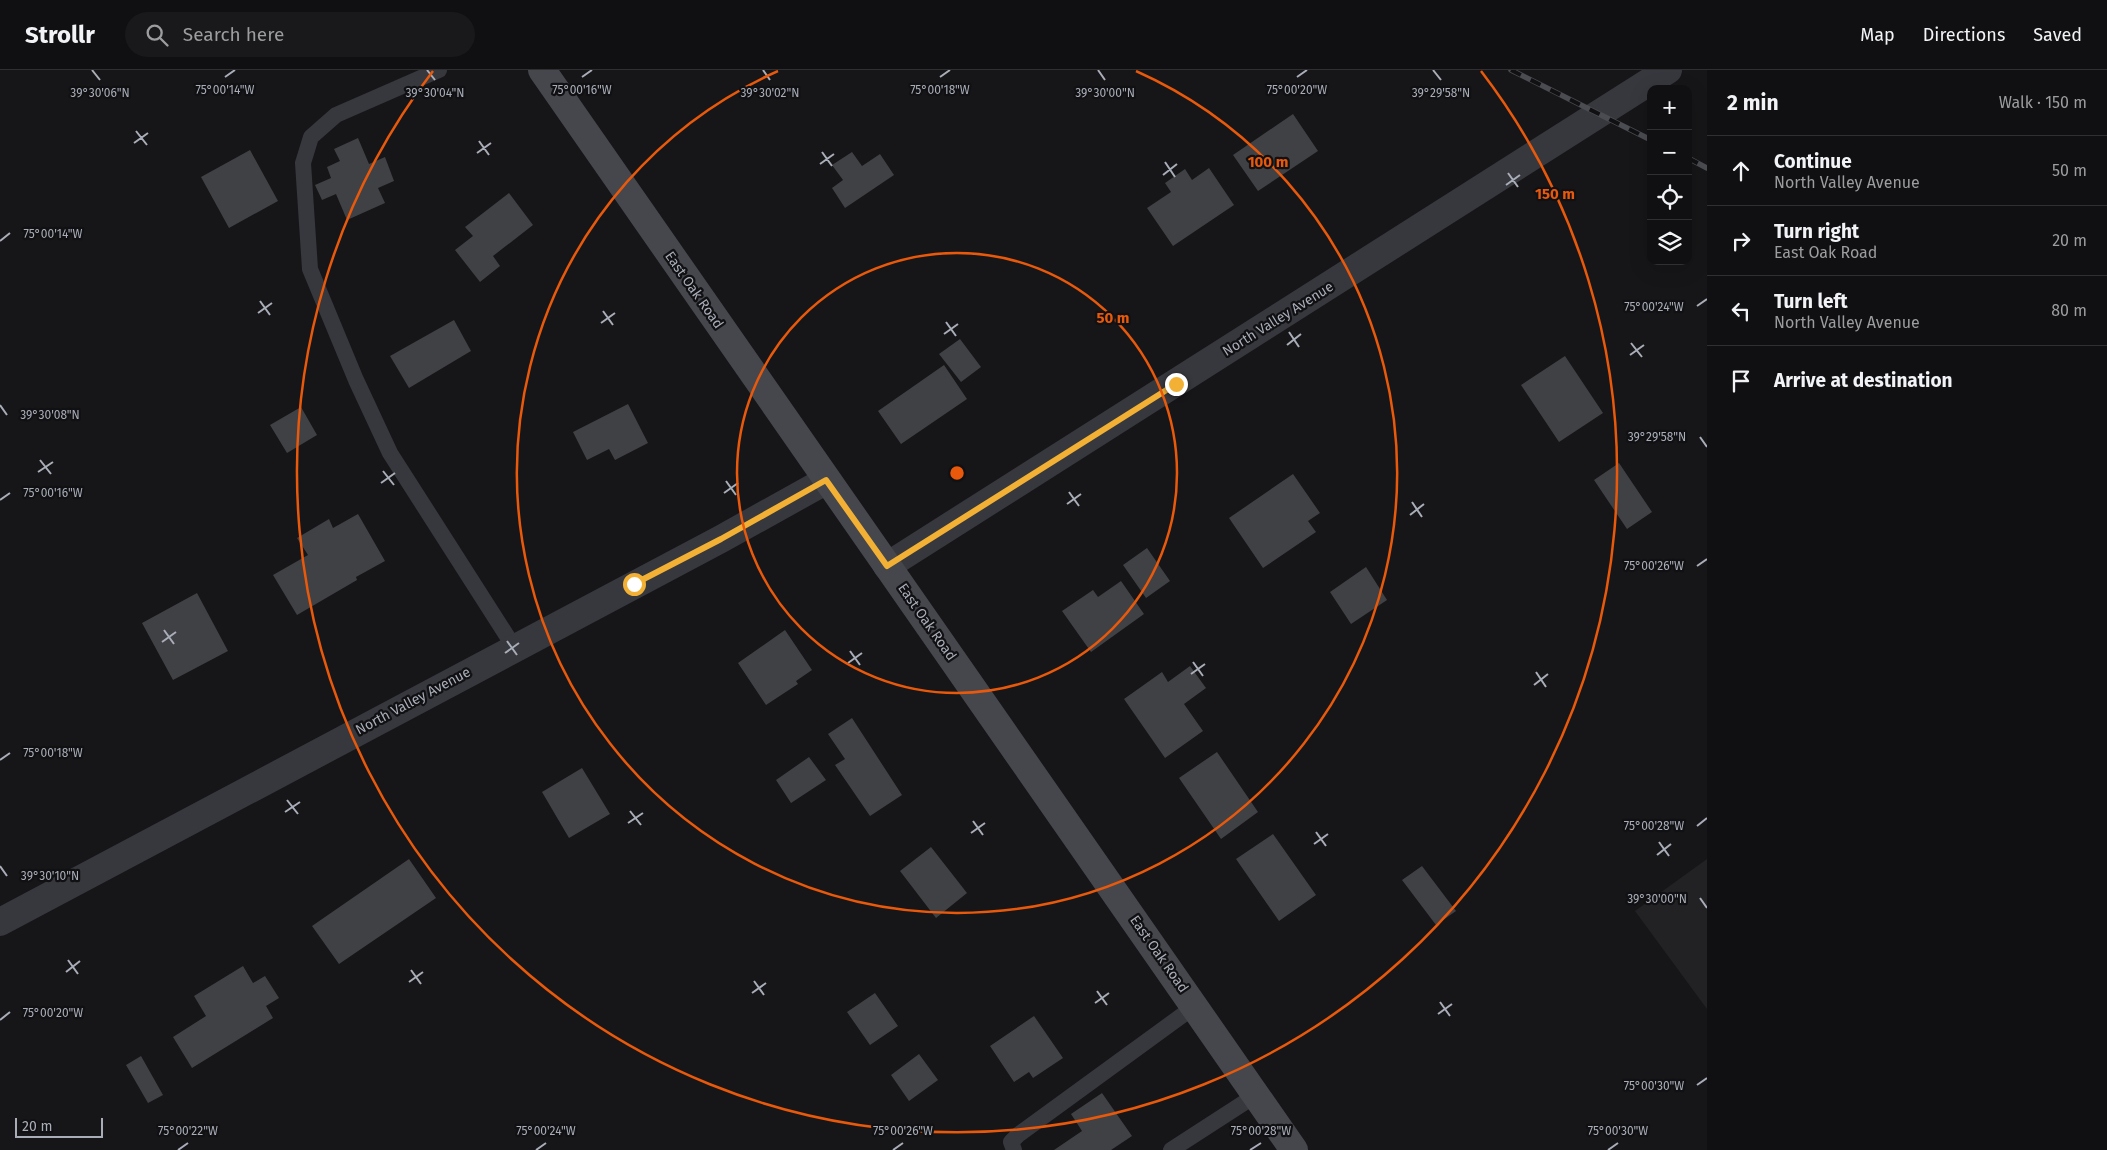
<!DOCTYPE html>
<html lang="en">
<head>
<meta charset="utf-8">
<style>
  :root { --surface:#101012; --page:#19191b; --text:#f1f3f6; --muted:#9c9d9f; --line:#303032 }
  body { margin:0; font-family:"Fira Sans",sans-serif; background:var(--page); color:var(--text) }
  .controls { position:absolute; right:15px; top:15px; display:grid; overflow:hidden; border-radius:10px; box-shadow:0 5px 20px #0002 }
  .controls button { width:45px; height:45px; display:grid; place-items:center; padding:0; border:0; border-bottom:1px solid var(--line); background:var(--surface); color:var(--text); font:25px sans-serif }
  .scale { position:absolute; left:15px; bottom:12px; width:88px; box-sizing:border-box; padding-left:5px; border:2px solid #a8adb8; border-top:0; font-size:14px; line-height:18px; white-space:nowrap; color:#a8adb8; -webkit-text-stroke:4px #111113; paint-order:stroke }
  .stop { position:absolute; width:15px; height:15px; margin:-11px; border:4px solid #f2b134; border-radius:50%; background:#fff }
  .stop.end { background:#f2b134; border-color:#fff; box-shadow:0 1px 5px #0008 }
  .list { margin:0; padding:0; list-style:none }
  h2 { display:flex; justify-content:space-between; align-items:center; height:65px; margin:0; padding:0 20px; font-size:21px }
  h2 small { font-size:16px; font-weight:400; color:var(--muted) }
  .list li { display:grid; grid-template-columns:32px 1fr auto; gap:15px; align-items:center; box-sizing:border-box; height:70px; padding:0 20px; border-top:1px solid var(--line) }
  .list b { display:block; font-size:19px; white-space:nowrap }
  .list p { margin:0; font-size:16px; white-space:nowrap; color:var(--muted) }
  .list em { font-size:16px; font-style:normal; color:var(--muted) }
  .icon { flex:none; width:28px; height:28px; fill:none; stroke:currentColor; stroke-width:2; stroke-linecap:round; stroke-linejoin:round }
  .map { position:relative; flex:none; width:1707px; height:1080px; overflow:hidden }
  header { display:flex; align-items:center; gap:30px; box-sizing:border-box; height:70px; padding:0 25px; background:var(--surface); border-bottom:1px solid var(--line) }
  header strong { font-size:24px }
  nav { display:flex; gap:28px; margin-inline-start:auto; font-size:18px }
  .search { width:350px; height:45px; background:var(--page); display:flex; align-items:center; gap:12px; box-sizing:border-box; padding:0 18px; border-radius:28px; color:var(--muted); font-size:19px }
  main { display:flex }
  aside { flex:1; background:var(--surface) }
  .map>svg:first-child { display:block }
</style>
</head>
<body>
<header>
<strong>Strollr</strong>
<div class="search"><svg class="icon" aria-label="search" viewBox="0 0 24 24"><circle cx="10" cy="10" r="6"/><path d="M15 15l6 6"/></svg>Search here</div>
<nav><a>Map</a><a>Directions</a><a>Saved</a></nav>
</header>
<main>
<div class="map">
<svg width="1707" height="1080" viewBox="0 0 1707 1080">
  <rect width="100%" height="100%" fill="#161618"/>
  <!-- built -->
  <path fill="#222225" d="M1707,789V939L1635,841Z"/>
  <!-- building -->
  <path fill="#404145" d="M1293,44L1318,81L1258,121L1233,85Z
    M358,68L369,94L385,87L394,111L378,118L385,133L347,150L336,124L322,130L315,115L331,108L327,97L340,91L334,79Z
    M250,80L278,131L229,158L201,107Z
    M852,82L862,96L880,84L894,105L845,138L832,118L843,110L832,95Z
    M1209,98L1234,135L1173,176L1147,138L1171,122L1165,113L1185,99L1192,110Z
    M509,123L533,155L493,186L500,196L480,212L455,180L473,166L465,157Z
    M454,250L471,281L409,318L390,286Z
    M960,269L981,297L961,312L939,284Z
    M1565,286L1603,343L1559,372L1521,315Z
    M944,295L967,329L901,374L878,341Z
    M628,334L648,373L615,390L609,379L587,390L573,362Z
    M301,337L317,365L287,383L270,355Z
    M1619,393L1652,442L1627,459L1594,410Z
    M1293,404L1320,443L1308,451L1316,462L1263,498L1229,448Z
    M358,444L385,491L356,507L357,510L297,545L273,505L308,485L297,468L329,449L333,458Z
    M1147,478L1170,511L1146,528L1123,495Z
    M1366,497L1387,530L1351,554L1330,522Z
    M1121,511L1144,544L1091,582L1062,541L1093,520L1098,527Z
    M197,523L228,581L173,610L142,553Z
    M785,560L812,600L796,611L798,614L766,635L738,593Z
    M1190,596L1206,618L1184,634L1203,661L1165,688L1124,629L1162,602L1168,612Z
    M852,648L902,725L870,746L835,695L845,689L828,664Z
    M1217,682L1258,742L1221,769L1179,708Z
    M809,687L826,710L791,733L776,710Z
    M582,698L610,744L569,768L542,722Z
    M1273,764L1316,825L1279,851L1236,789Z
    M931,777L967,823L936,848L900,801Z
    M409,789L436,828L339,894L312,856Z
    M1422,796L1456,841L1436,855L1402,810Z
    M243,896L253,913L265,906L279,928L266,936L273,948L192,998L173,967L206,946L194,926Z
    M875,923L898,956L870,975L847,942Z
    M1034,946L1063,988L1033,1008L1029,1002L1014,1012L990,976Z
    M919,984L938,1010L909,1031L891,1005Z
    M141,986L163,1025L148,1033L126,995Z
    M1102,1023L1132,1066L1111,1080H1054L1082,1061L1071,1044Z"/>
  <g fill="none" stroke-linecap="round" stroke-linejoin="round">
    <!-- lane -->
    <path stroke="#37383d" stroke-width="16" d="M439,0L336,45L311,67L303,93L310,199L356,310L390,383L514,577
      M1014,1080L1011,1072L1018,1065L1195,936
      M1171,1080L1256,1025"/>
    <!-- street -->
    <path stroke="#37383d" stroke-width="28" d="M887,496L1668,0
      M0,852L721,469L827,410"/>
    <!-- secondary -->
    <path stroke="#45474d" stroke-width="28" d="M542,0L1294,1080"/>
    <defs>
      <path id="rail" d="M1511,0L1651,70
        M1688,88L1707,98"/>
    </defs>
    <!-- rail casing -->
    <use href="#rail" stroke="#4a4c52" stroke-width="5.5"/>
    <!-- rail -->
    <use href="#rail" stroke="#111113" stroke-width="4" stroke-dasharray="11" stroke-linecap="butt"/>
  </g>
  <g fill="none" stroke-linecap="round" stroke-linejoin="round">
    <!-- route -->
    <path stroke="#f2b134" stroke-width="6" d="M634,514L721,469L826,410L887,496L1176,314"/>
  </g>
  <!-- ticks -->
  <path fill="none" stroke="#a8adb8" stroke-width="2" d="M92,0L100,10M427,0L435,10M763,0L770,10M1098,0L1105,10M1433,0L1441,10M225,7L235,0M582,7L592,0M940,7L950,0M1297,7L1307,0M136,61L147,75M479,71L489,85M134,73L148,63M822,82L832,96M477,83L491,73M1165,92L1175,107M820,94L834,84M1508,103L1518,117M1163,105L1177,94M1506,115L1520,105M0,171L10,163M260,231L270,245M1697,236L1707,229M603,241L613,255M258,243L272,233M946,252L956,266M601,253L615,243M1289,262L1299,277M944,264L958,254M1631,273L1642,287M1287,275L1301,264M1630,285L1644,275M0,335L7,345M1700,367L1707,377M40,390L51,404M383,401L394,415M38,402L53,392M726,411L736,425M381,413L395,403M1069,422L1079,436M724,423L738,413M0,430L10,423M1412,432L1422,447M1067,434L1081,424M1410,445L1424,434M1697,496L1707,489M164,560L174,574M507,571L517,585M162,572L176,562M850,581L860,595M505,583L519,573M1193,592L1203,606M848,593L862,583M1536,602L1546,617M1191,604L1205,594M1534,615L1548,604M0,690L10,683M287,730L298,744M630,741L641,755M285,742L300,732M973,751L983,765M628,753L643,743M1697,756L1707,748M1316,762L1326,776M971,763L985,753M1659,772L1669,786M1314,774L1328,764M1657,785L1671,774M0,796L7,806M1700,828L1707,838M68,890L78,904M411,900L421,914M66,902L80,891M754,911L764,925M409,912L423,902M1097,921L1107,935M752,923L766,913M1440,932L1450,946M1095,933L1109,923M1438,944L1452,934M0,950L10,942M1697,1015L1707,1008M178,1080L188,1073M536,1080L546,1073M893,1080L903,1073M1250,1080L1261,1073M1608,1080L1618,1073"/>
  <!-- distance rings -->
  <g fill="none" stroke="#e8590c" stroke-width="2.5">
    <circle cx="957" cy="403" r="220"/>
    <path d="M1136 1A440 440 0 1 1 778 1"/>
    <path d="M1481 1A660 660 0 1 1 433 1"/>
  </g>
  <g text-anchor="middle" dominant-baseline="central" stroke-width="4.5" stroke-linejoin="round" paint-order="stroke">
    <!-- street labels -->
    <g font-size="14" fill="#a8adb8" stroke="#111113">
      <text transform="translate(694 220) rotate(55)">East Oak Road</text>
      <text transform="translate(1278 249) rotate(-32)">North Valley Avenue</text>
      <text transform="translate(927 552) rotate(55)">East Oak Road</text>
      <text transform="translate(413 631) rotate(-28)">North Valley Avenue</text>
      <text transform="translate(1159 884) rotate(55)">East Oak Road</text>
    </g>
  </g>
  <g font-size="12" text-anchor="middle" fill="#a8adb8" stroke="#111113" stroke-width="4.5" stroke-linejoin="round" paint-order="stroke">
    <text x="582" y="24">75°00'16"W</text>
    <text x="225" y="24">75°00'14"W</text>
    <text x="940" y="24">75°00'18"W</text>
    <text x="1297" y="24">75°00'20"W</text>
    <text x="100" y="27">39°30'06"N</text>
    <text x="435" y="27">39°30'04"N</text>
    <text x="770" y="27">39°30'02"N</text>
    <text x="1105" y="27">39°30'00"N</text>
    <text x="1441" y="27">39°29'58"N</text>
    <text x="53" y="168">75°00'14"W</text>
    <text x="1654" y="241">75°00'24"W</text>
    <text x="50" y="349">39°30'08"N</text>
    <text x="1657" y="371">39°29'58"N</text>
    <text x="53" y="427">75°00'16"W</text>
    <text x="1654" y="500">75°00'26"W</text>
    <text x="53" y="687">75°00'18"W</text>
    <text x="1654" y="760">75°00'28"W</text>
    <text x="50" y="810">39°30'10"N</text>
    <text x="1657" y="833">39°30'00"N</text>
    <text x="53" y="947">75°00'20"W</text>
    <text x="1654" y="1020">75°00'30"W</text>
    <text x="188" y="1065">75°00'22"W</text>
    <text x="546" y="1065">75°00'24"W</text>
    <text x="903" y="1065">75°00'26"W</text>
    <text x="1261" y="1065">75°00'28"W</text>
    <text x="1618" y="1065">75°00'30"W</text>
  </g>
  <circle cx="957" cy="403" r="8" fill="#e8590c" stroke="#111113" stroke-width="2.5"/>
  <g font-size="15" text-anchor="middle" font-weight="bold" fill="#e8590c" stroke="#111113" stroke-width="4.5" stroke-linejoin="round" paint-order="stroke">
    <text x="1268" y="97">100 m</text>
    <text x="1555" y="129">150 m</text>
    <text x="1113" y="253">50 m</text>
  </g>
</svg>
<div class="controls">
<button>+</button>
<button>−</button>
<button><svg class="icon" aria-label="locate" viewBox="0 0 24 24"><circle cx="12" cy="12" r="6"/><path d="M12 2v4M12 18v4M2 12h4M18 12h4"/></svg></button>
<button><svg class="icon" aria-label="layers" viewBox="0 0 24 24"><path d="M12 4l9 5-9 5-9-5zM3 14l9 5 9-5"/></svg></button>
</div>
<div class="scale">20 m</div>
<div class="stop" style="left:634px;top:514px"></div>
<div class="stop end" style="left:1176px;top:314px"></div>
</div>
<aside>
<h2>2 min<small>Walk · 150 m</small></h2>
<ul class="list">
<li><svg class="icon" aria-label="ahead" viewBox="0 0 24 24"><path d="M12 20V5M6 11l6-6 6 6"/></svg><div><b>Continue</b><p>North Valley Avenue</p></div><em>50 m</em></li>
<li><svg class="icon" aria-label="right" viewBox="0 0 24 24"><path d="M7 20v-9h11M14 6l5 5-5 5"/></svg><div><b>Turn right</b><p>East Oak Road</p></div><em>20 m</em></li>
<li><svg class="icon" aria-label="left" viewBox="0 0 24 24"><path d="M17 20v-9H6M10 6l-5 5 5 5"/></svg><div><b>Turn left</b><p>North Valley Avenue</p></div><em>80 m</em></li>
<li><svg class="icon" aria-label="arrive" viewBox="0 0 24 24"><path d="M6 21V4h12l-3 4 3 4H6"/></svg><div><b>Arrive at destination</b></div></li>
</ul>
</aside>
</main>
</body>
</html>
